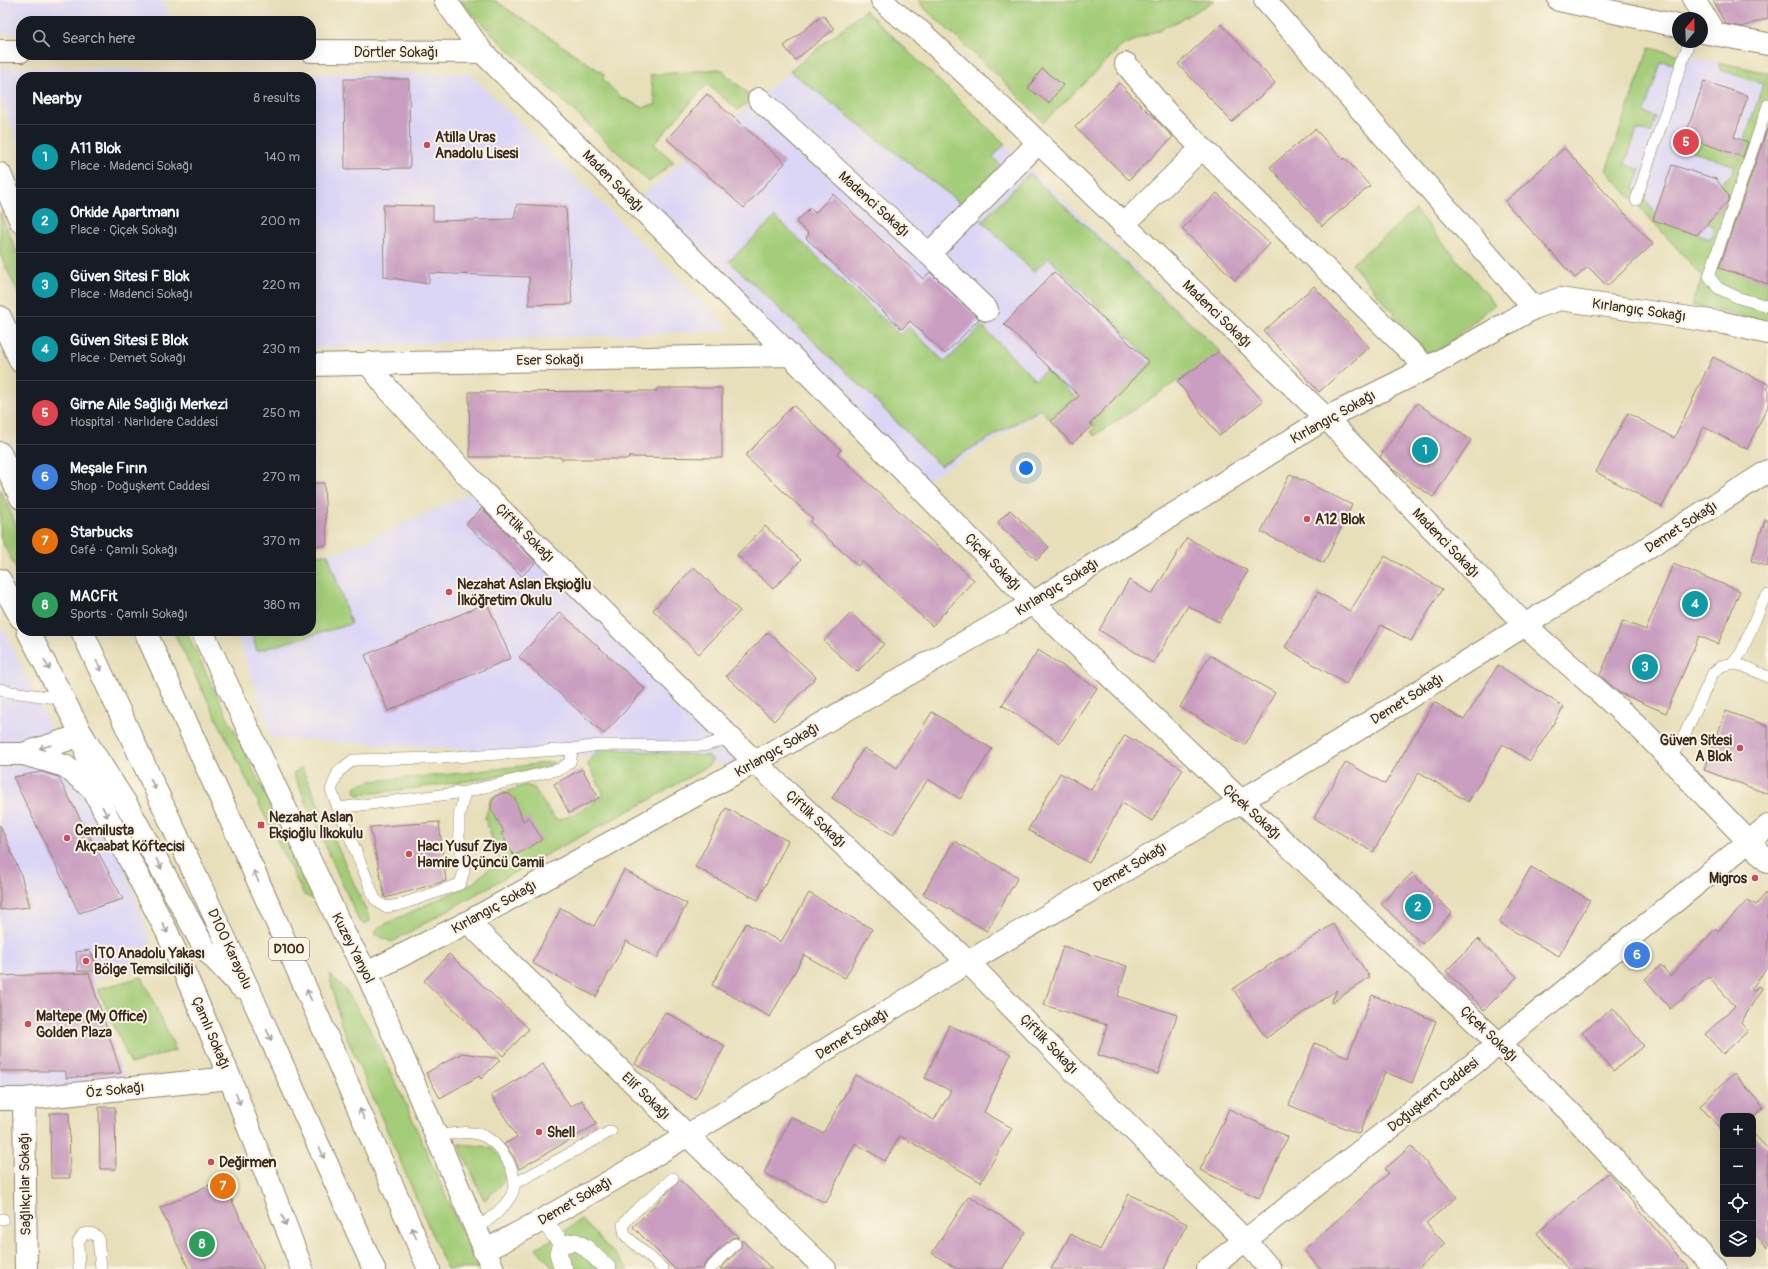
<!DOCTYPE html>
<html lang="en">
<head>
<meta charset="utf-8">
<style>
  :root { --surface:#171b24; --page:#20242c; --text:#f1f3f6; --muted:#9ea1a6; --line:#363941; --accent:#2563eb }
  body { margin:0; font-family:Pangolin,sans-serif; background:var(--page); color:var(--text) }
  .controls { position:absolute; right:12px; bottom:12px; display:grid; overflow:hidden; border-radius:8px; box-shadow:0 4px 16px #0002 }
  .controls button { width:36px; height:36px; display:grid; place-items:center; padding:0; border:0; border-bottom:1px solid var(--line); background:var(--surface); color:var(--text); font:20px sans-serif }
  .compass { position:absolute; left:1672px; top:12px; width:36px; height:36px; border-radius:50%; background:var(--surface); box-shadow:0 4px 16px #0002; rotate:19deg }
  .you { position:absolute; left:1026px; top:468px; width:14px; height:14px; margin:-10px; border:3px solid #fff; border-radius:50%; background:#1a73e8; box-shadow:0 0 0 6px #1a73e833 }
  .badge { display:grid; place-items:center; width:26px; height:26px; border-radius:50%; background:var(--accent); color:#fff; font-size:13px; font-weight:700 }
  .pin { position:absolute; translate:-50% -50%; border:2px solid #fff; box-shadow:0 1px 4px #0006 }
  .list { margin:0; padding:0; list-style:none }
  h2 { display:flex; justify-content:space-between; align-items:center; height:52px; margin:0; padding:0 16px; font-size:17px }
  h2 small { font-size:13px; font-weight:400; color:var(--muted) }
  .list li { display:grid; grid-template-columns:26px 1fr auto; gap:12px; align-items:center; box-sizing:border-box; height:64px; padding:0 16px; border-top:1px solid var(--line) }
  .list b { display:block; font-size:15px; white-space:nowrap }
  .list p { margin:0; font-size:13px; white-space:nowrap; color:var(--muted) }
  .list em { font-size:13px; font-style:normal; color:var(--muted) }
  .icon { flex:none; width:22px; height:22px; fill:none; stroke:currentColor; stroke-width:2; stroke-linecap:round; stroke-linejoin:round }
  .map { position:relative; flex:none; width:1768px; height:1269px; overflow:hidden }
  .search { position:absolute; background:var(--surface); box-shadow:0 4px 16px #0002; left:16px; top:16px; width:300px; height:44px; display:flex; align-items:center; gap:10px; box-sizing:border-box; padding:0 14px; border-radius:16px; color:var(--muted); font-size:15px }
  .panel { position:absolute; background:var(--surface); box-shadow:0 4px 16px #0002; left:16px; top:72px; width:300px; height:564px; border-radius:16px }
  .map>svg:first-child { display:block }
</style>
</head>
<body>
<div class="map">
<svg width="1768" height="1269" viewBox="0 0 1768 1269">
  <rect width="100%" height="100%" fill="#fcf5e5"/>
  <filter id="ink" filterUnits="userSpaceOnUse"><feTurbulence type="fractalNoise" baseFrequency=".025" numOctaves="2"/><feDisplacementMap in="SourceGraphic" scale="8" xChannelSelector="R" yChannelSelector="G"/><feConvolveMatrix kernelMatrix="1 2 1 2 8 2 1 2 1" color-interpolation-filters="sRGB"/></filter>
  <filter id="wash" filterUnits="userSpaceOnUse"><feTurbulence type="fractalNoise" baseFrequency=".012" numOctaves="4" result="noise"/><feDisplacementMap in="SourceGraphic" scale="16" xChannelSelector="R" yChannelSelector="G"/><feGaussianBlur stdDeviation="0.9" result="paint"/><feColorMatrix in="noise" values="0 0 0 0 0 0 0 0 0 0 0 0 0 0 0 0 0 1.4 0 .05"/><feComposite in="paint" operator="in"/></filter>
  <g filter="url(#wash)">
    <rect width="100%" height="100%" fill="#e7dfba"/>
    <!-- built -->
    <path fill="#dcd6f6" d="M0,0H161L172,21H21V33H0Z
      M865,9L1035,173L1222,352L1114,423L1079,389L927,480L642,195Z
      M1649,48L1768,73L1703,277L1606,170Z
      M0,67L267,73L470,74L730,330L311,348V77H21V149L0,97Z
      M484,487L760,766L272,738L236,631H311V553L341,552Z
      M0,622L63,753L111,832L151,942L133,969L93,980L128,1086L0,1093Z"/>
    <!-- green -->
    <path fill="#a4cd79" stroke="#707c4c" d="M460,0H494L604,74L603,79L620,97L642,107L656,105L650,75L720,69L753,98L738,110L707,84L654,144L674,162L649,182L509,50L476,18Z
      M919,0H1215L1179,21L1122,46L1044,122L997,75L922,6Z
      M865,10L1005,144L993,157L1001,165L964,206L790,71Z
      M1649,48L1682,55L1677,64L1661,62L1644,112L1656,117L1651,133L1637,130L1625,164L1641,170L1634,188L1665,223L1710,239L1714,228L1708,223L1720,185L1733,172L1735,166L1691,151L1695,139L1740,154L1763,84L1720,70L1718,62L1768,73V322L1691,305L1703,277L1606,170Z
      M1029,173L1221,352L1094,436L1091,431L1095,427L1071,402L1049,419L1041,409L940,466L867,392L729,261L775,217L900,335L909,327L945,362L982,326L1035,380L1046,370L1097,417L1152,361L1049,258L1033,272L982,221Z
      M1415,210L1495,304L1431,358L1352,264Z
      M0,212L21,262V300L0,254Z
      M0,489L21,536V579L0,537Z
      M328,554L351,624L257,651L251,631H311V555Z
      M173,631H186L316,900L304,895Z
      M599,749H613L709,756L713,760L708,766L653,798L529,864L392,942L374,934L379,927L473,883L499,859L485,818L492,797L525,785L534,788L553,817L558,820L575,814L603,797V792L588,765L590,759Z
      M553,762L554,765C489,780 424,787 358,795L355,791L356,786L371,781L464,773Z
      M302,768L369,917L370,921L365,924L359,921L293,773Z
      M329,974L346,990L369,1028L403,1098L478,1269H447L341,1024Z
      M142,977L176,1050L131,1064L98,989Z
      M459,1144C468,1145 481,1145 490,1148C494,1150 501,1156 503,1161C514,1178 497,1189 484,1200Z
      M581,1219L629,1269H554L536,1248L556,1237Z"/>
    <g id="blocks">
      <!-- building -->
      <path fill="#c99ec0" d="M1713,0H1768V18L1742,27L1725,24Z
        M823,15L834,29L795,60L784,46Z
        M1221,24L1275,83L1232,122L1178,64Z
        M1042,69L1063,85L1049,103L1028,88Z
        M344,79H409L410,168L345,169Z
        M1704,81L1748,96L1734,137L1748,142L1743,157L1685,137Z
        M1119,83L1173,137L1129,180L1075,127Z
        M707,94L785,163L744,208L667,139Z
        M1315,129L1343,160L1345,158L1370,186L1322,226L1270,167Z
        M1767,129H1768V284L1719,268Z
        M1564,148L1653,244L1607,286L1588,267L1575,278L1505,202Z
        M1672,165L1716,179L1729,196L1728,201L1697,235L1653,220Z
        M1217,193L1270,244L1235,280L1182,229Z
        M833,194L923,279L930,272L979,319L945,354L910,321L902,329L806,238L809,234L796,222L810,208L815,213Z
        M517,204L566,207L572,304L529,305V277L429,273V284L384,277L383,205L433,206V221L514,219Z
        M1054,272L1149,362L1090,424L1092,426L1072,444L1051,421L1079,396L1004,324Z
        M1314,286L1369,347L1319,392L1264,331Z
        M1218,352L1263,401L1219,436L1177,381Z
        M1713,357L1768,384V406L1747,449L1704,427L1662,507L1596,472L1628,413L1674,438Z
        M657,388H722V458L629,457V459H561V457H470L469,392L657,391Z
        M1417,403L1471,440L1433,497L1392,469L1380,457Z
        M793,405L841,450L837,454L974,580L932,626L862,561L858,566L810,522L813,519L745,456Z
        M1290,474L1352,505L1324,563L1261,532Z
        M311,483H324L327,545L311,546Z
        M482,508L536,562L522,576L466,524Z
        M1010,510L1049,547L1037,560L997,523Z
        M1765,520H1768V567L1751,561Z
        M765,526L801,560L773,589L737,555Z
        M1187,538L1248,571L1219,622L1188,606L1153,663L1099,630L1129,580L1152,594Z
        M1385,556L1442,589L1411,641L1381,625L1346,684L1285,647L1318,592L1350,611Z
        M1673,564L1740,591L1718,644L1699,636L1666,713L1620,693L1600,675L1623,621L1646,630Z
        M694,567L740,611L699,654L653,610Z
        M487,603L511,658L388,711L365,655Z
        M560,612L645,689L604,734L519,657Z
        M851,613L884,644L857,672L824,641Z
        M768,632L816,677L774,721L726,676Z
        M1038,650L1097,688L1060,743L1002,705Z
        M1210,655L1275,693L1245,745L1180,707Z
        M1498,665L1564,707L1530,761L1503,744L1468,802L1419,772L1373,852L1314,818L1346,762L1385,784L1434,702L1464,720Z
        M1726,711L1768,726V794L1704,770Z
        M932,712L992,749L960,799L928,779L893,835L832,798L864,748L897,768Z
        M1125,735L1183,769L1152,821L1122,803L1089,863L1028,830L1060,773L1091,790Z
        M582,769L599,798L569,813L554,784Z
        M41,772L58,777L123,899L79,913L13,777Z
        M502,793L509,794L515,799L523,821L529,817L542,840L514,856L501,833L504,832L491,809V802L496,796Z
        M726,808L788,841L758,900L695,867Z
        M439,822L446,881L385,898L370,827Z
        M0,825L21,875L30,907L0,910Z
        M954,841L1018,877L987,931L923,894Z
        M1531,867L1590,900L1559,956L1499,923Z
        M624,870L687,904L657,958L626,941L596,997L532,963L561,908L594,926Z
        M1412,873L1452,913L1422,944L1381,904Z
        M1768,891V967L1751,989L1753,991L1759,986L1762,988L1741,1023L1748,1031L1723,1054L1705,1034L1735,1006L1709,977L1670,1009L1645,979L1661,965L1670,976L1716,928L1718,931L1748,900L1756,905Z
        M809,893L872,929L845,978L804,955L770,1017L712,985L746,923L781,942Z
        M1333,924L1370,977L1331,1003L1337,990L1266,1038L1233,989L1280,958L1281,959Z
        M1478,939L1517,977L1484,1010L1446,971Z
        M1063,946L1127,966L1118,996L1177,1015L1158,1074L1098,1055L1107,1025L1044,1005Z
        M90,950L99,971H78L76,952Z
        M449,954L529,1029L503,1056L424,981Z
        M89,973L121,1073L66,1078V1071H0V976Z
        M1372,995L1436,1021L1412,1083L1385,1072L1359,1134L1289,1105L1315,1043L1348,1057Z
        M1613,1008L1644,1046L1613,1071L1582,1032Z
        M665,1012L725,1046L695,1099L635,1064Z
        M949,1025L1011,1054L984,1112L1012,1128L981,1182L900,1136L885,1161L855,1143L826,1203L764,1173L791,1117L823,1133L856,1075L934,1120L951,1091L925,1078Z
        M462,1053L501,1059L481,1079L479,1076L440,1098L426,1073Z
        M543,1064L570,1107L582,1100L597,1124L519,1169L514,1157L504,1144L517,1137L491,1095Z
        M1734,1073L1763,1107L1754,1116H1723V1132L1700,1106Z
        M99,1107H115L116,1169H100Z
        M1229,1109L1288,1137L1259,1198L1200,1170Z
        M50,1113H69L70,1178H51Z
        M1753,1133L1768,1149V1248L1753,1232Z
        M1411,1146L1457,1197L1426,1223L1445,1244L1418,1269H1320L1304,1250L1389,1173L1385,1169Z
        M1608,1173L1689,1269H1568L1537,1233Z
        M222,1179L264,1269H189L160,1208Z
        M680,1180L739,1238L734,1237L730,1239L705,1264L703,1269H675L633,1227Z
        M1129,1194L1187,1224L1164,1269H1051L1071,1234L1100,1250Z
        M969,1196L1026,1232L1002,1269H957L932,1253Z
        M741,1240L744,1242L772,1269H720L740,1249L742,1245Z"/>
    </g>
  </g>
  <g filter="url(#ink)">
    <use href="#blocks" fill-opacity="0" stroke="#91846c" stroke-width="1"/>
    <g fill="none" stroke-linecap="round" stroke-linejoin="round">
      <defs>
        <path id="service" d="M1768,105L1709,276L1718,288L1739,298L1768,306
          M1636,200L1689,42
          M1733,663L1741,653L1763,601L1768,595
          M0,689L11,692L64,699
          M573,749L570,762L560,769L465,792L459,815V837L464,871L460,884L399,905L385,907L375,899L331,790L338,772L353,760L438,758L573,749L599,745L703,746L731,738
          M1670,758L1682,740L1713,673C1730,654 1749,669 1768,677
          M338,808L465,792
          M436,1136C451,1134 466,1130 481,1135C501,1142 522,1176 511,1196C502,1211 488,1220 475,1230
          M514,1184L611,1131
          M0,1219H3
          M79,1269L78,1242L83,1234L91,1233L98,1237L101,1269
          M663,1269L625,1235L623,1225L631,1215L673,1178
          M710,1269L735,1244"/>
        <path id="pedestrian" d="M543,1220L562,1244
          M562,1244L576,1242L586,1248L608,1269
          M562,1244L558,1253L562,1267L564,1269"/>
        <path id="minor" d="M445,0L482,52L790,355L1033,603L1241,801L1499,1044L1568,1110L1715,1269
          M882,0L893,11L921,32L1017,122L1326,418L1526,626L1642,730L1768,862
          M1265,0L1534,308
          M1694,0L1715,34
          M0,51H21
          M311,51L482,52
          M1126,64L1165,111L1202,148L1427,368
          M759,99L929,254L987,310
          M1123,225L1202,148
          M929,254L1038,143
          M368,363L389,390L481,490L755,762L968,962L1073,1070L1245,1240L1270,1269
          M311,365L790,355
          M82,735L23,754L65,766L93,789
          M0,754H23
          M468,922L825,1269
          M367,973L468,922L755,762L1033,603L1326,418L1427,368L1534,308L1560,299L1724,323L1768,333
          M0,1099H24L230,1078
          M24,1099L26,1269
          M484,1251C652,1164 808,1058 970,961C1061,907 1153,855 1243,800C1420,692 1594,582 1768,471
          M1208,1269L1499,1044L1768,826"/>
        <path id="tertiary" d="M1559,0L1678,26
          M1702,32L1768,44"/>
        <path id="secondary" d="M0,174L21,222
          M202,631L345,935L367,973L493,1269
          M83,736L93,789L167,932L230,1078L302,1269"/>
        <path id="trunk" d="M0,317L21,362
          M0,453L21,498
          M0,580L21,618
          M28,631L82,735L128,807L205,949L241,987
          M82,631L253,999L374,1269
          M145,631L269,905L429,1269"/>
      </defs>
      <!-- service casing -->
      <use href="#service" stroke="#91846c" stroke-width="12"/>
      <!-- pedestrian casing -->
      <use href="#pedestrian" stroke="#91846c" stroke-width="18"/>
      <!-- minor casing -->
      <use href="#minor" stroke="#91846c" stroke-width="24"/>
      <!-- tertiary casing -->
      <use href="#tertiary" stroke="#91846c" stroke-width="24"/>
      <!-- secondary casing -->
      <use href="#secondary" stroke="#91846c" stroke-width="24"/>
      <!-- trunk casing -->
      <use href="#trunk" stroke="#91846c" stroke-width="24"/>
      <!-- service -->
      <use href="#service" stroke="#fff" stroke-width="11"/>
      <!-- pedestrian -->
      <use href="#pedestrian" stroke="#fff" stroke-width="17"/>
      <!-- minor -->
      <use href="#minor" stroke="#fff" stroke-width="22"/>
      <!-- tertiary -->
      <use href="#tertiary" stroke="#fff" stroke-width="22"/>
      <!-- secondary -->
      <use href="#secondary" stroke="#fff" stroke-width="22"/>
      <!-- trunk -->
      <use href="#trunk" stroke="#fff" stroke-width="22"/>
    </g>
    <!-- one-way arrows -->
    <defs><path id="oneway-shaft" d="M-6 0H5M1.5-3L5.5 0L1.5 3" fill="none" stroke-width="1.6" stroke-linecap="round" stroke-linejoin="round"/></defs>
    <g stroke="#a79f9a">
      <use href="#oneway-shaft" transform="translate(47 665) rotate(62)"/>
      <use href="#oneway-shaft" transform="translate(99 666) rotate(65)"/>
      <use href="#oneway-shaft" transform="translate(45 747) rotate(163)"/>
      <use href="#oneway-shaft" transform="translate(153 784) rotate(65)"/>
      <use href="#oneway-shaft" transform="translate(105 812) rotate(63)"/>
      <use href="#oneway-shaft" transform="translate(159 864) rotate(62)"/>
      <use href="#oneway-shaft" transform="translate(256 876) rotate(-114)"/>
      <use href="#oneway-shaft" transform="translate(165 928) rotate(63)"/>
      <use href="#oneway-shaft" transform="translate(309 995) rotate(-114)"/>
      <use href="#oneway-shaft" transform="translate(269 1035) rotate(66)"/>
      <use href="#oneway-shaft" transform="translate(238 1099) rotate(69)"/>
      <use href="#oneway-shaft" transform="translate(362 1114) rotate(-114)"/>
      <use href="#oneway-shaft" transform="translate(322 1153) rotate(66)"/>
      <use href="#oneway-shaft" transform="translate(284 1220) rotate(69)"/>
      <use href="#oneway-shaft" transform="translate(414 1233) rotate(-113)"/>
    </g>
  </g>
  <!-- markers -->
  <g fill="#d1495b" stroke="#fcf5e5" stroke-width="1.5">
    <circle cx="427" cy="145" r="4"/>
    <circle cx="1307" cy="519" r="4"/>
    <circle cx="449" cy="592" r="4"/>
    <circle cx="1740" cy="748" r="4"/>
    <rect x="257" y="821" width="8" height="8" rx="2"/>
    <circle cx="67" cy="838" r="4"/>
    <circle cx="409" cy="854" r="4"/>
    <circle cx="1755" cy="878" r="4"/>
    <circle cx="86" cy="961" r="4"/>
    <circle cx="28" cy="1024" r="4"/>
    <circle cx="539" cy="1132" r="4"/>
    <circle cx="211" cy="1162" r="4"/>
  </g>
  <g text-anchor="middle" dominant-baseline="central" stroke-width="4" stroke-linejoin="round" paint-order="stroke">
    <!-- shield labels -->
    <rect fill="#fcf5e5" stroke="#75675a" stroke-width="1" x="269" y="938" width="40" height="22" rx="3"/>
    <g font-size="13" font-weight="bold" fill="#3b2a1e">
      <text x="289" y="949">D100</text>
    </g>
    <!-- street labels -->
    <g font-size="14" fill="#3b2a1e" stroke="#fcf5e5">
      <text x="396" y="52">Dörtler Sokağı</text>
      <text transform="translate(613 181) rotate(45)">Maden Sokağı</text>
      <text transform="translate(874 204) rotate(42)">Madenci Sokağı</text>
      <text transform="translate(1639 310) rotate(8)">Kırlangıç Sokağı</text>
      <text transform="translate(1217 314) rotate(44)">Madenci Sokağı</text>
      <text transform="translate(550 360) rotate(-1)">Eser Sokağı</text>
      <text transform="translate(1333 417) rotate(-29)">Kırlangıç Sokağı</text>
      <text transform="translate(1681 527) rotate(-33)">Demet Sokağı</text>
      <text transform="translate(525 533) rotate(45)">Çiftlik Sokağı</text>
      <text transform="translate(1446 543) rotate(46)">Madenci Sokağı</text>
      <text transform="translate(993 562) rotate(46)">Çiçek Sokağı</text>
      <text transform="translate(1057 587) rotate(-32)">Kırlangıç Sokağı</text>
      <text transform="translate(1407 699) rotate(-32)">Demet Sokağı</text>
      <text transform="translate(777 750) rotate(-30)">Kırlangıç Sokağı</text>
      <text transform="translate(1252 812) rotate(43)">Çiçek Sokağı</text>
      <text transform="translate(816 819) rotate(43)">Çiftlik Sokağı</text>
      <text transform="translate(1130 867) rotate(-31)">Demet Sokağı</text>
      <text transform="translate(494 907) rotate(-29)">Kırlangıç Sokağı</text>
      <text transform="translate(353 948) rotate(63)">Kuzey Yanyol</text>
      <text transform="translate(230 949) rotate(65)">D100 Karayolu</text>
      <text transform="translate(211 1033) rotate(67)">Çamlı Sokağı</text>
      <text transform="translate(852 1034) rotate(-32)">Demet Sokağı</text>
      <text transform="translate(1489 1034) rotate(44)">Çiçek Sokağı</text>
      <text transform="translate(1049 1044) rotate(46)">Çiftlik Sokağı</text>
      <text transform="translate(115 1090) rotate(-6)">Öz Sokağı</text>
      <text transform="translate(1433 1095) rotate(-38)">Doğuşkent Caddesi</text>
      <text transform="translate(646 1096) rotate(44)">Elif Sokağı</text>
      <text transform="translate(25 1184) rotate(-91)">Sağlıkçılar Sokağı</text>
      <text transform="translate(575 1201) rotate(-30)">Demet Sokağı</text>
    </g>
    <!-- poi labels -->
    <g font-size="14" font-weight="bold" fill="#3b2a1e" stroke="#fcf5e5" text-anchor="start">
      <text x="435" y="137">Atilla Uras<tspan x="435" dy="16">Anadolu Lisesi</tspan></text>
      <text x="1315" y="519">A12 Blok</text>
      <text x="457" y="584">Nezahat Aslan Ekşioğlu<tspan x="457" dy="16">İlköğretim Okulu</tspan></text>
      <text x="1732" y="740" text-anchor="end">Güven Sitesi<tspan x="1732" dy="16">A Blok</tspan></text>
      <text x="269" y="817">Nezahat Aslan<tspan x="269" dy="16">Ekşioğlu İlkokulu</tspan></text>
      <text x="75" y="830">Cemilusta<tspan x="75" dy="16">Akçaabat Köftecisi</tspan></text>
      <text x="417" y="846">Hacı Yusuf Ziya<tspan x="417" dy="16">Hamire Üçüncü Camii</tspan></text>
      <text x="1747" y="878" text-anchor="end">Migros</text>
      <text x="94" y="953">İTO Anadolu Yakası<tspan x="94" dy="16">Bölge Temsilciliği</tspan></text>
      <text x="36" y="1016">Maltepe (My Office)<tspan x="36" dy="16">Golden Plaza</tspan></text>
      <text x="547" y="1132">Shell</text>
      <text x="219" y="1162">Değirmen</text>
    </g>
  </g>
</svg>
<div class="controls">
<button>+</button>
<button>−</button>
<button><svg class="icon" aria-label="locate" viewBox="0 0 24 24"><circle cx="12" cy="12" r="6"/><path d="M12 2v4M12 18v4M2 12h4M18 12h4"/></svg></button>
<button><svg class="icon" aria-label="layers" viewBox="0 0 24 24"><path d="M12 4l9 5-9 5-9-5zM3 14l9 5 9-5"/></svg></button>
</div>
<svg class="compass" viewBox="-18 -18 36 36"><path d="M0-13l5 13h-10z" fill="#e53935"/><path d="M0 13l5-13h-10z" fill="#9ea1a6"/></svg>
<div class="you"></div>
<div class="pin badge" style="left:1425px;top:450px;background:#0f9aa8">1</div>
<div class="pin badge" style="left:1418px;top:907px;background:#0f9aa8">2</div>
<div class="pin badge" style="left:1645px;top:667px;background:#0f9aa8">3</div>
<div class="pin badge" style="left:1695px;top:604px;background:#0f9aa8">4</div>
<div class="pin badge" style="left:1686px;top:142px;background:#e0444e">5</div>
<div class="pin badge" style="left:1637px;top:955px;background:#3f7fe0">6</div>
<div class="pin badge" style="left:223px;top:1186px;background:#e8710a">7</div>
<div class="pin badge" style="left:202px;top:1244px;background:#2e9e5b">8</div>
<div class="search"><svg class="icon" aria-label="search" viewBox="0 0 24 24"><circle cx="10" cy="10" r="6"/><path d="M15 15l6 6"/></svg>Search here</div>
<section class="panel">
<h2>Nearby<small>8 results</small></h2>
<ul class="list">
<li><span class="badge" style="background:#0f9aa8">1</span><div><b>A11 Blok</b><p>Place · Madenci Sokağı</p></div><em>140 m</em></li>
<li><span class="badge" style="background:#0f9aa8">2</span><div><b>Orkide Apartmanı</b><p>Place · Çiçek Sokağı</p></div><em>200 m</em></li>
<li><span class="badge" style="background:#0f9aa8">3</span><div><b>Güven Sitesi F Blok</b><p>Place · Madenci Sokağı</p></div><em>220 m</em></li>
<li><span class="badge" style="background:#0f9aa8">4</span><div><b>Güven Sitesi E Blok</b><p>Place · Demet Sokağı</p></div><em>230 m</em></li>
<li><span class="badge" style="background:#e0444e">5</span><div><b>Girne Aile Sağlığı Merkezi</b><p>Hospital · Narlıdere Caddesi</p></div><em>250 m</em></li>
<li><span class="badge" style="background:#3f7fe0">6</span><div><b>Meşale Fırın</b><p>Shop · Doğuşkent Caddesi</p></div><em>270 m</em></li>
<li><span class="badge" style="background:#e8710a">7</span><div><b>Starbucks</b><p>Café · Çamlı Sokağı</p></div><em>370 m</em></li>
<li><span class="badge" style="background:#2e9e5b">8</span><div><b>MACFit</b><p>Sports · Çamlı Sokağı</p></div><em>380 m</em></li>
</ul>
</section>
</div>
</body>
</html>
